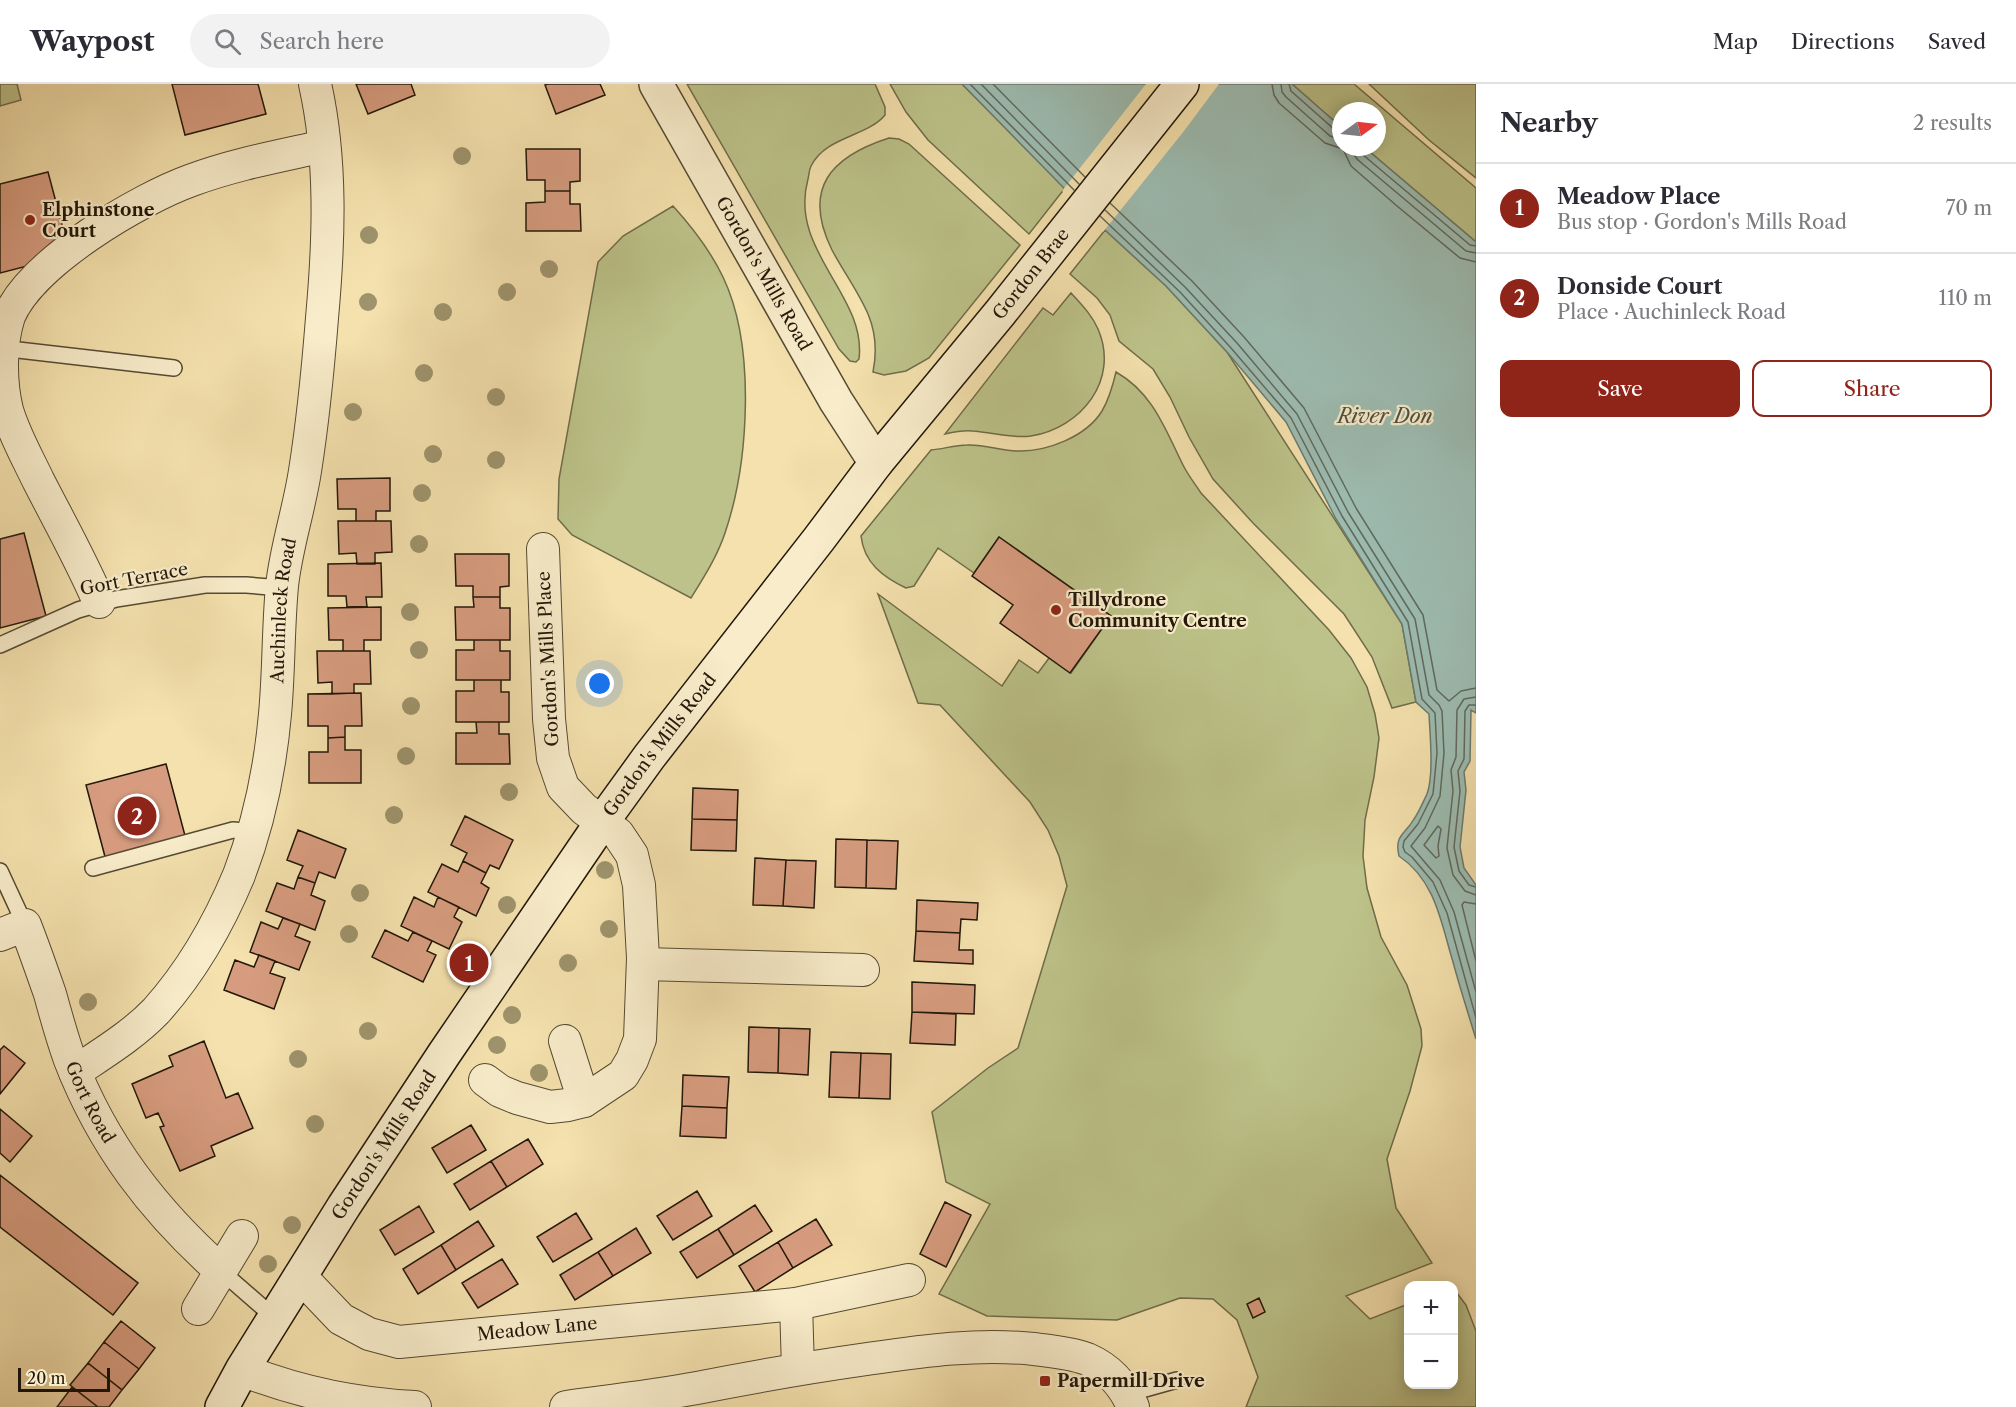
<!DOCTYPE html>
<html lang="en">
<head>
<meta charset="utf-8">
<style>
  :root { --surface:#fff; --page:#f2f2f3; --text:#2b2b33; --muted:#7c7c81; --line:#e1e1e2; --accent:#8f2418 }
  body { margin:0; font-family:"Libre Caslon Text",serif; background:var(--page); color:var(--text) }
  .controls { position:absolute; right:18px; bottom:18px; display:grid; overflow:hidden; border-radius:12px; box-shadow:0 3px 15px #0003 }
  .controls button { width:54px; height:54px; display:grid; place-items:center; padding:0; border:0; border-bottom:2px solid var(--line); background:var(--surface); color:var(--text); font:30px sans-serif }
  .compass { position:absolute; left:1332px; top:18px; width:54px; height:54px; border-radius:50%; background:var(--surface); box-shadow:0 3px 15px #0003; rotate:75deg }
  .scale { position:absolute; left:18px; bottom:15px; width:92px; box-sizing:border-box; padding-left:6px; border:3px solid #221709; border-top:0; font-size:16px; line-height:21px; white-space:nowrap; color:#221709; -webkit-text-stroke:4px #f8ecca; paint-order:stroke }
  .you { position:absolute; left:600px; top:600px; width:21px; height:21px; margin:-15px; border:4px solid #fff; border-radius:50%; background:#1a73e8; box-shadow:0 0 0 9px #1a73e833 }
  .badge { display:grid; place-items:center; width:39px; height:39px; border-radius:50%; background:var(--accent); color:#fff; font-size:20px; font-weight:700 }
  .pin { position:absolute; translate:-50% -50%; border:3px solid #fff; box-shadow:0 2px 6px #0006 }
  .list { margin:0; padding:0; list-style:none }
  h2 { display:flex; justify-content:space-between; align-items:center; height:78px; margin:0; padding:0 24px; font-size:26px }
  h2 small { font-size:20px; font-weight:400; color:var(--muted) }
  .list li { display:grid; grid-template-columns:39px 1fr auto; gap:18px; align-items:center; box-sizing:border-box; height:90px; padding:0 24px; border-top:2px solid var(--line) }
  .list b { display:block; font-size:22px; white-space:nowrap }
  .list p { margin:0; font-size:20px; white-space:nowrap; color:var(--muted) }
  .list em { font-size:20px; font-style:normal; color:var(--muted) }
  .actions { display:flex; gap:12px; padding:18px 24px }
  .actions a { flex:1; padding:14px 0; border:2px solid var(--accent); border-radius:12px; text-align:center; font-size:21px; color:var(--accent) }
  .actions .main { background:var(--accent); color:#fff }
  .icon { flex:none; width:33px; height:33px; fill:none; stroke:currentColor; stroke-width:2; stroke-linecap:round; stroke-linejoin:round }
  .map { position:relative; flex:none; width:1476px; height:1323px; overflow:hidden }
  header { display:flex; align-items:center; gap:36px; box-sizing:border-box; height:84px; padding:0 30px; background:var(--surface); border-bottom:2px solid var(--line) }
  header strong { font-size:28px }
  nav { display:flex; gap:33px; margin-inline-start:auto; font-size:21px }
  .search { width:420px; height:54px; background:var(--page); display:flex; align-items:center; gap:15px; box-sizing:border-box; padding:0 21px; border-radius:33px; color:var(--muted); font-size:22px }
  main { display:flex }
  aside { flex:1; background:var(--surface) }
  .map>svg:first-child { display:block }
</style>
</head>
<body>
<header>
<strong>Waypost</strong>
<div class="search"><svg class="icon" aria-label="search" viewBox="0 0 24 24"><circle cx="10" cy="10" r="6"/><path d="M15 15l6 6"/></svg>Search here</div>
<nav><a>Map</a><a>Directions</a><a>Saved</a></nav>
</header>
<main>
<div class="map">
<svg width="1476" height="1323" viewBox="0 0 1476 1323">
  <rect width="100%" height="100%" fill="#f4e1ad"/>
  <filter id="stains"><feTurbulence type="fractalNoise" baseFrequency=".00333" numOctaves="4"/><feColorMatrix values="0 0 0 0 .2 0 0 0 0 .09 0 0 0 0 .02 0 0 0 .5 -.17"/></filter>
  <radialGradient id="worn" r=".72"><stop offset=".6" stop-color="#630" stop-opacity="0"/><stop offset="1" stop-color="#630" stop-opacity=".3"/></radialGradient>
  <!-- green -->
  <path fill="#bcc289" stroke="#6f6c49" stroke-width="1.5" d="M0,0H17L21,16L0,22Z
    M687,0H875L885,23V31C867,53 826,52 811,82C809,86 809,91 808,95C788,167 867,211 859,275L856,278L850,277L839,265Z
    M890,0H962L1065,104L1029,150L928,56L906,28Z
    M1292,0H1354L1476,104V158L1364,63H1377V27H1341V43Z
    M1369,0H1476V94L1429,56Z
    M889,54L899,55L909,60L1020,161L929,274L906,287L884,291L873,288C877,268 876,249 868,230C858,207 843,187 832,166C802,105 830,73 889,54Z
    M673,122C693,144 710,166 723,193C756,262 749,378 725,449C717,473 704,493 691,514L572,451L558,435L559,395L598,178L623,152Z
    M1105,146L1166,202L1227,268L1402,540L1416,618L1392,624L1372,573L1344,530L1253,439L1213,395L1189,353L1170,313L1153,285L1119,257L1110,231L1097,214L1070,190Z
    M1071,209C1081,220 1092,231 1098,245C1120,296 1081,344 1031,352C1011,355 992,348 972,347C963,346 954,348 945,350L1043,224L1053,231Z
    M1116,288C1153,309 1165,345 1183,381C1188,391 1195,400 1201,409L1329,546L1351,574L1367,603L1375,630L1379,654L1374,693L1365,736L1363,772L1367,804L1381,853L1407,901L1421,945L1422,962L1410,1007L1387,1075L1396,1124L1432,1179L1346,1212L1370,1235L1408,1220V1300H1454V1205L1466,1221L1476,1247V1323H1246L1258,1293L1237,1236L1213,1215L1180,1214L1117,1236L987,1232L939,1210L990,1120L946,1098L932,1028L988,984L1018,964L1067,802L1059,772L1048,746L1030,718L940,621L918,619L878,510L1002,602L1019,576L1038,589L1049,574L1071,589L1111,532L999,453L974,489L938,464L914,502L906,504C883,493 864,479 861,452L931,366C943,365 955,361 967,361C984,360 1001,367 1017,367C1046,368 1086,353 1102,327C1109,315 1113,301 1116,288Z"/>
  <!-- water -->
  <path fill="#9dbcb1" stroke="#6c7a6e" stroke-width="1.5" d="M962,0H1292L1341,43V63H1364L1476,158V629L1471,626L1470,677L1464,688L1466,706L1460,763L1464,784L1476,801V955C1468,929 1460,904 1453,878C1441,839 1436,797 1399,772C1394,751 1405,751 1414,735C1419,728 1423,718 1427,710C1434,691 1430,651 1429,630L1416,618L1402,540L1336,435L1286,338L1227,268L1166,202L1105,146Z"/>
  <!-- pier -->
  <path fill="#f4e1ad" d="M1146,0H1219L1184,47L1103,148L1062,107Z"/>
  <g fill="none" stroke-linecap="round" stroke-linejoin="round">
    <!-- shore -->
    <path stroke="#606a5d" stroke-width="1.5" d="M970,0L1074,106
      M981,0L1079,100
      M993,0L1085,93
      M1272,0L1274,11L1279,19L1325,59L1343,65L1351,82L1397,122L1460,174L1476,178
      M1281,0L1282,8L1286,13L1330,52L1341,55
      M1289,0L1291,7L1335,46L1341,47
      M1353,63L1354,71L1358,76L1466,167L1476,169
      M1360,63L1362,70L1470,161L1476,162
      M1110,119L1192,197L1244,253L1304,324L1356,424L1423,531L1437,606L1449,617L1461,607L1476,604
      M1105,126L1185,203L1237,259L1297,330L1348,428L1415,535L1429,611L1439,621L1442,627L1444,669L1440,712L1425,744L1411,762L1440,796L1454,828L1476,908
      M1100,132L1180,208L1231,264L1291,334L1342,432L1408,538L1422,615L1435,629L1437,669L1433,710L1418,740L1404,757L1403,763L1405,768L1412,773L1433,798L1447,829L1476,934
      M1476,613L1464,615L1457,626L1456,673L1451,686L1453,707L1447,764L1453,791L1465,807L1476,811
      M1476,621H1469L1465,627L1464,675L1458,687L1460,707L1454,763L1459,787L1469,801L1476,803
      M1438,742L1441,745L1438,762L1439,772L1436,774L1424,761Z
      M1476,820L1464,818L1462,821L1476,877"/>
  </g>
  <!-- building -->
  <path fill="#d79c7f" stroke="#221709" stroke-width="1.5" d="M172,0H258L266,30L185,51Z
    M356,0H411L415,11L368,30Z
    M548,0H600L605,11L556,30L545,1Z
    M526,65H580V97L570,98V107H545V96H527Z
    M48,88L70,171L0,189V100Z
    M545,107H570V120H580L581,147H526V119L545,118Z
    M390,394V427H376V437H356V425H338L337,395Z
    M338,437H391L392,468L375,469V480H357L356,469L339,470Z
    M24,449L46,532L0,544V455Z
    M999,453L1111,532L1070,589L1000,539L1013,521L972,492Z
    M455,470H509V502L500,503V513H473V502H456Z
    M381,479L382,513H366L367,523H347L346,512H328V480Z
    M473,513H500V524H510V556H456L455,523H474Z
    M381,523V556H364V567H343V556H329L328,524Z
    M474,556H500V567H510V596H456V566H474Z
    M317,567H370L371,600H354V609L332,610V598L318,599Z
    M474,596H501V608H509V638H456V607H474Z
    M361,609L362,642H345V653L328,654V642H308V610Z
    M476,638H499V650H509L510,680H456V649H477Z
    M345,653V666H361V699H309V668H328V654Z
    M166,680L188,763L108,784L86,701Z
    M693,704L738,706L737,736L692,735Z
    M465,732L513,756L499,785L490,781L486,789L463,777L467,769L451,761Z
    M692,735L737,736L736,767L691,766Z
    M298,746L346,765L335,794L319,788L315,799L298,793L303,782L287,776Z
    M836,755L867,756L866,804L835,803Z
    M867,756L898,757L896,805L866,804Z
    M755,774L786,776L783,822L753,821Z
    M786,776L816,777L814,824L783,822Z
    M463,777L486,789L481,799L489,804L476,832L428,808L442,780L458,788Z
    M298,793L315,799L311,811L325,817L315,846L266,827L277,799L294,805Z
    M414,813L434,823L438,813L459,823L454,833L462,838L449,865L401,842Z
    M917,816L978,819L977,836L961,835L960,849L916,847Z
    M283,834L300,840L295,852L310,858L299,886L250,868L261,838L278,845Z
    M385,846L408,857L413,848L432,857L427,867L436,871L423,898L372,873Z
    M916,847L960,849L959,866H973V880L914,877Z
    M259,871L275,877L270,889L285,894L274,925L224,906L235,876L254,883Z
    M912,898L975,901L974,930L912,928Z
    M912,928L956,930L955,961L910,959Z
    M749,943L779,944L778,989L748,988Z
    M779,944L810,945L808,991L778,989Z
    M204,957L226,1014L238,1009L253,1044L211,1062L215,1072L180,1087L160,1043L164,1042L158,1029L146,1034L132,1000L173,982L169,972Z
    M4,962L25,979L0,1010V966Z
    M831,968L861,969L859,1014L829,1013Z
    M861,969L891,970L890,1015L859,1014Z
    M683,991L729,993L727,1024L682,1022Z
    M682,1022L727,1024L726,1054L680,1052Z
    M0,1025L32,1052L10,1078L0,1069Z
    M471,1041L486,1066L447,1089L432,1064Z
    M528,1055L543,1080L507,1103L491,1077Z
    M491,1077L507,1103L470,1126L454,1100Z
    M0,1091L138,1199L113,1231L0,1143Z
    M697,1107L712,1132L673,1156L657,1132Z
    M945,1118L971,1131L946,1183L920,1170Z
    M755,1121L772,1147L734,1171L718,1145Z
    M419,1122L434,1148L395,1171L380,1146Z
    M576,1129L592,1155L553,1178L537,1153Z
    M816,1135L832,1161L793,1184L778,1158Z
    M478,1137L494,1162L456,1186L441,1161Z
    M636,1144L651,1169L613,1192L598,1168Z
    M718,1145L734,1171L697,1194L680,1168Z
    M778,1158L793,1184L755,1208L739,1182Z
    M441,1161L456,1186L418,1210L403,1185Z
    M598,1168L613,1192L575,1216L560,1191Z
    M502,1175L518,1200L478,1224L462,1199Z
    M1259,1214L1265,1228L1253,1234L1247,1220Z
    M121,1237L155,1264L139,1285L104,1258Z
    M104,1258L139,1285L122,1306L88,1279Z
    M88,1279L122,1306L109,1323H98L70,1301Z
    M72,1303L98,1323H57Z"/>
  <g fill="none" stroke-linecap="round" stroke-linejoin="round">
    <defs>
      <path id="service" d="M1,264L174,284
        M0,561L78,526L116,515L205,501H246L282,504
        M93,784L233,746L254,748
        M0,787L25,841
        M221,1187L275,1234
        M1127,1310L1177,1296"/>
      <g id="minor">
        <path d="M99,518C81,476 59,437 38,396C27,373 14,350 7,326C0,297 0,260 9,232C32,178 139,115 192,96C235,80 280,72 324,62"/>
        <path id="s1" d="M0,851L25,841C34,864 42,887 50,910C56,932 62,954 70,976C103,1061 153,1126 221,1187"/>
        <path d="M643,880L863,886"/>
        <path d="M565,957L584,1017"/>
        <path id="s2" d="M75,988C103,969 133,951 156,927C191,888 219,839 239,791C259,739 270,686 275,630C279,588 278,545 282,502C286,464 299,426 305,387C313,336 318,285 322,234C329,157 332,76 315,0"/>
        <path d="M485,996L500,1007L517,1014L550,1023L568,1021L584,1017L623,991L632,976L640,955L643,874L639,801L632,771L618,750L584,725L563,703L553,674L549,635L543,465"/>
        <path id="s3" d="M300,1192L341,1235L369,1250L399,1258L796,1220L909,1196"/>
        <path d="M796,1220L798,1285"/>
        <path d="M198,1225L242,1152"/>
        <path d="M242,1286C298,1308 355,1320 415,1323"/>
        <path d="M566,1323C610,1317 653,1312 697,1304C753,1293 810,1283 867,1275C923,1267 977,1259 1034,1265C1051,1267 1072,1269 1087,1275C1110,1285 1124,1301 1133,1323"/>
      </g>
      <g id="tertiary">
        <path id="s4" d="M656,0L836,317L876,379"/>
      </g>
      <g id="secondary">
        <path id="s5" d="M222,1323L242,1286L344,1122L444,970L602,738L649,673L819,455L876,379L1000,229L1182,0"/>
      </g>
    </defs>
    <!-- service casing -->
    <use href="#service" stroke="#564a32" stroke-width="18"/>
    <!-- minor casing -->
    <use href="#minor" stroke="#564a32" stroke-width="34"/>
    <!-- tertiary casing -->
    <use href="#tertiary" stroke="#564a32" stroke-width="36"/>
    <!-- secondary casing -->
    <use href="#secondary" stroke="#221709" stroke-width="36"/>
    <!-- service -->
    <use href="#service" stroke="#f8ecca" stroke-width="15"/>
    <!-- minor -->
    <use href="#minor" stroke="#f8ecca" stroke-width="32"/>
    <!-- tertiary -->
    <use href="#tertiary" stroke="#f8ecca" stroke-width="33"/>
    <!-- secondary -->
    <use href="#secondary" stroke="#f8ecca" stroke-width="33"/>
  </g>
  <!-- trees -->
  <g fill="#9e936c">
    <circle cx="462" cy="72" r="9"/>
    <circle cx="369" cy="151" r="9"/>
    <circle cx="549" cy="185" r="9"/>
    <circle cx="507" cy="208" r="9"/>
    <circle cx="368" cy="218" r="9"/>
    <circle cx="443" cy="228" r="9"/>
    <circle cx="424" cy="289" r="9"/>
    <circle cx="496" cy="313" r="9"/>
    <circle cx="353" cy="328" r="9"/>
    <circle cx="433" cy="370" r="9"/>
    <circle cx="496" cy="376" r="9"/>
    <circle cx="422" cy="409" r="9"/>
    <circle cx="419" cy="460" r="9"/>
    <circle cx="410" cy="528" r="9"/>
    <circle cx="419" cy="566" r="9"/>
    <circle cx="411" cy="622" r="9"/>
    <circle cx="406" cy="672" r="9"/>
    <circle cx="509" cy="708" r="9"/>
    <circle cx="394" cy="731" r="9"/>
    <circle cx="605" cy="786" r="9"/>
    <circle cx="360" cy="809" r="9"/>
    <circle cx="507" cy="821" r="9"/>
    <circle cx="609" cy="845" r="9"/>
    <circle cx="349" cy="850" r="9"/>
    <circle cx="473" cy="870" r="9"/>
    <circle cx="568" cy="879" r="9"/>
    <circle cx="88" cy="918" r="9"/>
    <circle cx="512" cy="931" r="9"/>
    <circle cx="368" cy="947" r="9"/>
    <circle cx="497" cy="961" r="9"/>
    <circle cx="298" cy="975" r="9"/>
    <circle cx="539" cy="989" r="9"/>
    <circle cx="315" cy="1040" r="9"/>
    <circle cx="292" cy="1141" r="9"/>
    <circle cx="268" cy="1180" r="9"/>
  </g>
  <!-- markers -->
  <g fill="#8f2418" stroke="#f8ecca" stroke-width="2">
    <circle cx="30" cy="136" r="6"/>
    <circle cx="1056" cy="526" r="6"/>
    <rect x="1039" y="1291" width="12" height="12" rx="3"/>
  </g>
  <g text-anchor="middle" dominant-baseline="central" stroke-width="4.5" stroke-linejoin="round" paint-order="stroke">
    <!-- poi labels -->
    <g font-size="18" font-weight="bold" fill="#221709" stroke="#f8ecca" text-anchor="start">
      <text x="42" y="126">Elphinstone<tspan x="42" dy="21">Court</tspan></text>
      <text x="1068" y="516">Tillydrone<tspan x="1068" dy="21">Community Centre</tspan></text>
      <text x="1057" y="1297">Papermill Drive</text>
    </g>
    <!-- street labels -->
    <g font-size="18" fill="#221709" stroke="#f8ecca">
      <text stroke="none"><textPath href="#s4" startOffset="218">Gordon's Mills Road</textPath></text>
      <text stroke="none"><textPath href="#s5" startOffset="1394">Gordon Brae</textPath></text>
      <text transform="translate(134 495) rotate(-11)">Gort Terrace</text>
      <text stroke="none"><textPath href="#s2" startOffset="531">Auchinleck Road</textPath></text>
      <text transform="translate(548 575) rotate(-93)">Gordon's Mills Place</text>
      <text stroke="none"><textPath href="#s5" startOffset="794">Gordon's Mills Road</textPath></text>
      <text stroke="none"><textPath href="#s1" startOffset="216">Gort Road</textPath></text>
      <text stroke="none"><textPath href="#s5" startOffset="308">Gordon's Mills Road</textPath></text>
      <text stroke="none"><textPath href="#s3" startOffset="261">Meadow Lane</textPath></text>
    </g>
    <!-- water labels -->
    <g font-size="20" font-style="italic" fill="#4d5144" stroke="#f8ecca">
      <text x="1385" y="332">River Don</text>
    </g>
  </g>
  <rect width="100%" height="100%" filter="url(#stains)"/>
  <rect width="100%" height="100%" fill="url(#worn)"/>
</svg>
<div class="controls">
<button>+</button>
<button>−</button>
</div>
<svg class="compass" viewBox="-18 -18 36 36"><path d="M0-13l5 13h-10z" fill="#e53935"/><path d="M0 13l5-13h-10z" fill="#7c7c81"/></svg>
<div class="scale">20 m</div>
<div class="you"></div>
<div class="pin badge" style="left:469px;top:879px">1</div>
<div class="pin badge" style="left:137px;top:732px">2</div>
</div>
<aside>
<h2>Nearby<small>2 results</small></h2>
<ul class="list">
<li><span class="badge">1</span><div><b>Meadow Place</b><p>Bus stop · Gordon's Mills Road</p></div><em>70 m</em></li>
<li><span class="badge">2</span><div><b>Donside Court</b><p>Place · Auchinleck Road</p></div><em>110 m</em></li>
</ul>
<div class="actions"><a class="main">Save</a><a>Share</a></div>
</aside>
</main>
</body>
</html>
